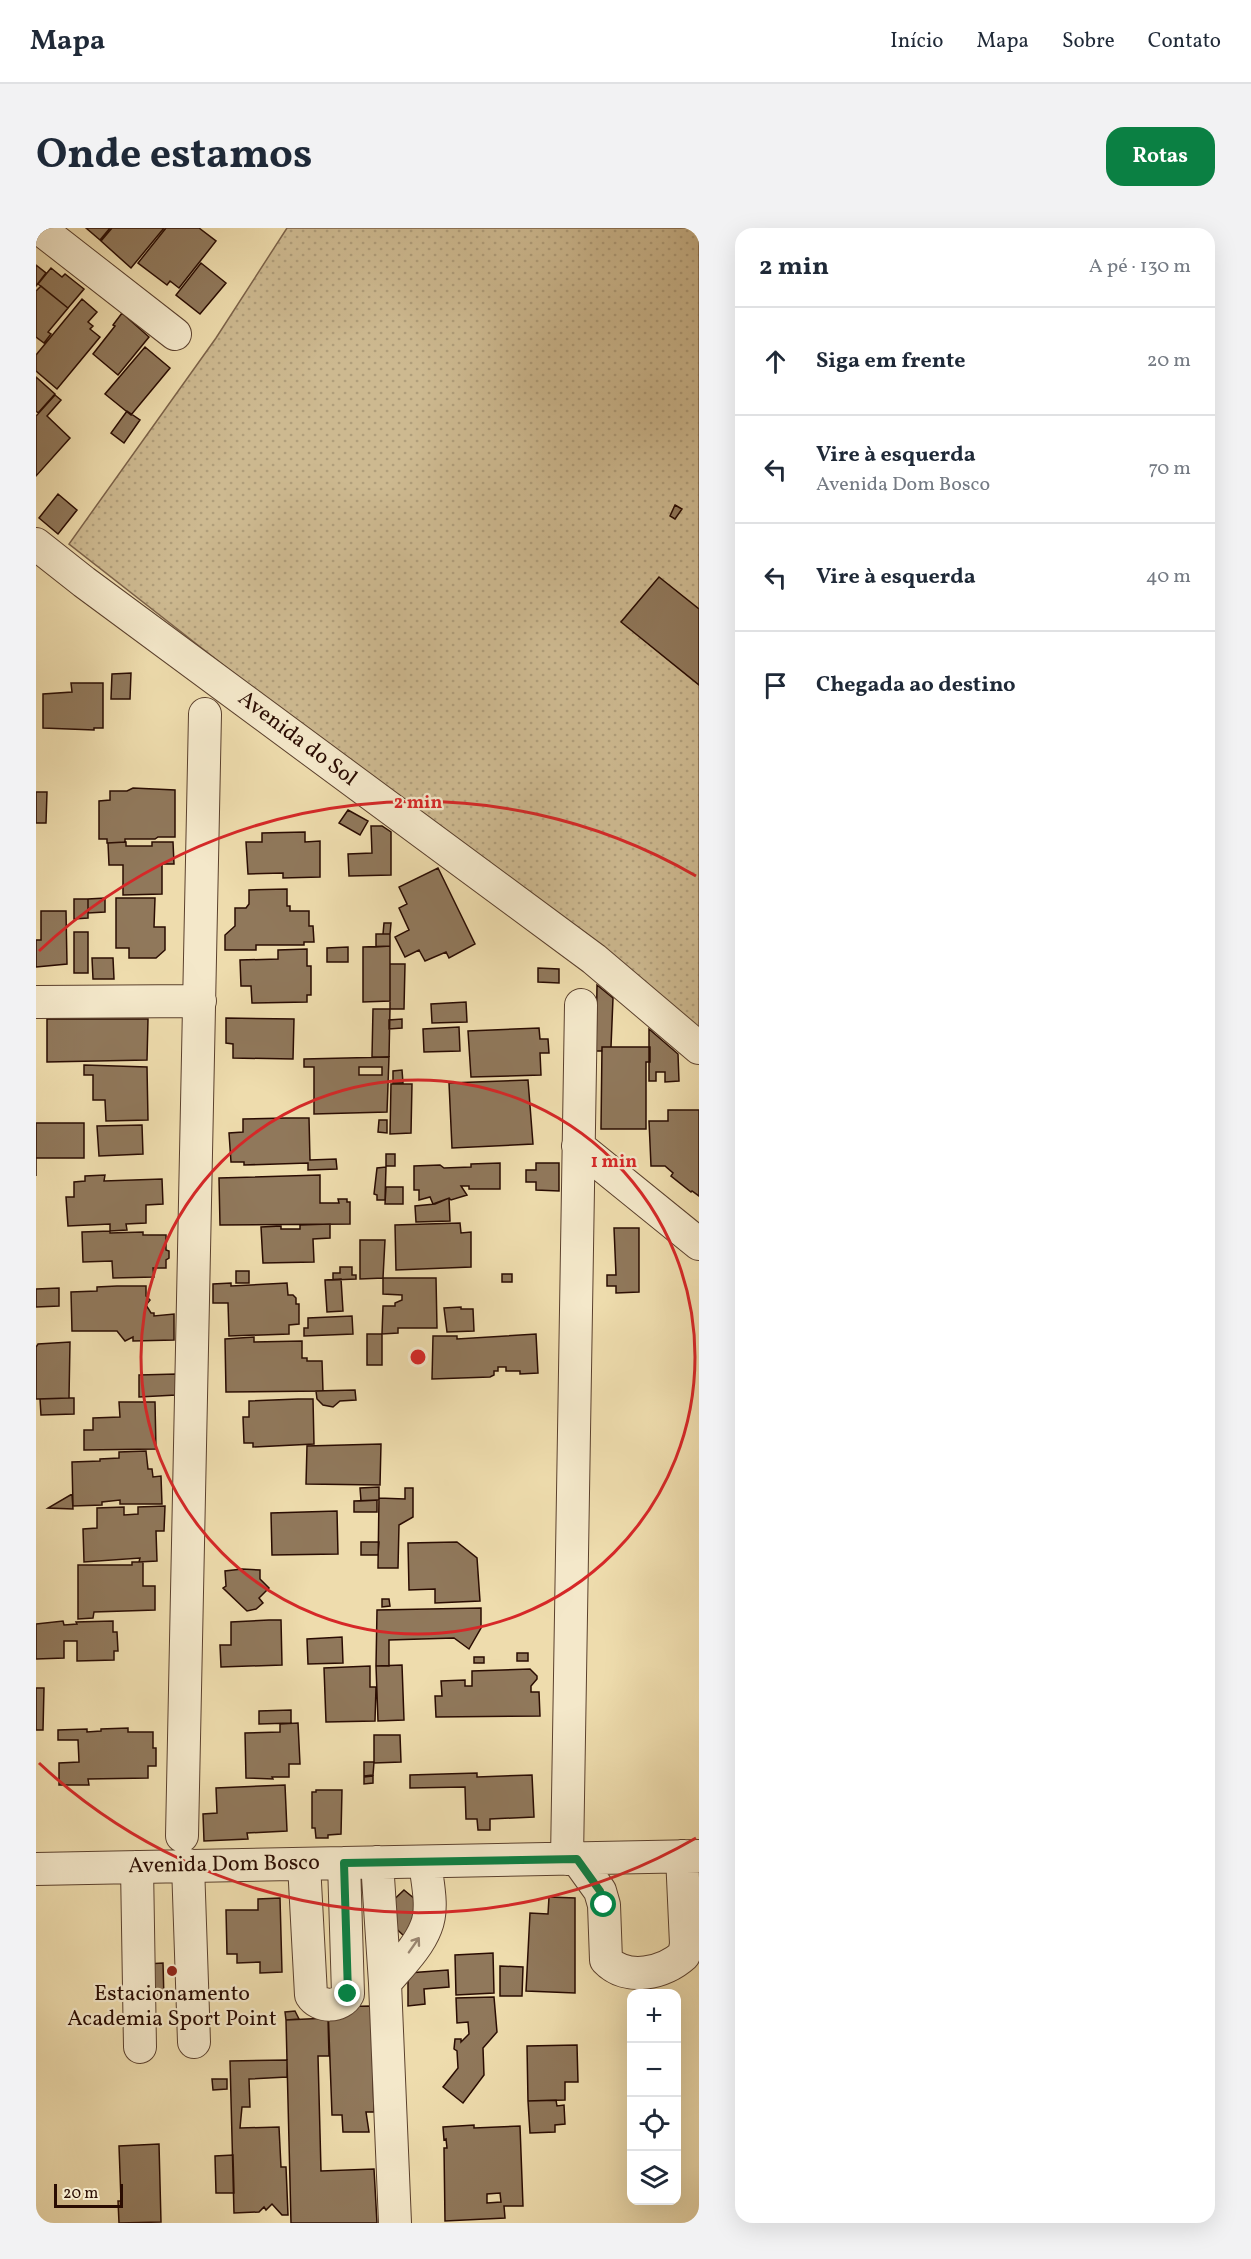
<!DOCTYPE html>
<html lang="pt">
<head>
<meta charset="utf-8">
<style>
  :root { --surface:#fff; --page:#f2f2f3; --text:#1f2937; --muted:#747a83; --line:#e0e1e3; --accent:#0b8043 }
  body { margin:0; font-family:Vollkorn,serif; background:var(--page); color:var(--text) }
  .controls { position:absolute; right:18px; bottom:18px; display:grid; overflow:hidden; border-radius:12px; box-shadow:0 6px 24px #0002 }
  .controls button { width:54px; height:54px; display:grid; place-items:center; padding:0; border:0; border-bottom:2px solid var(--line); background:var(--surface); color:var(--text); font:30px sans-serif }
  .scale { position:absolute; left:18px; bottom:15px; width:69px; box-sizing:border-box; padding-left:6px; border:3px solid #2a0c02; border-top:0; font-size:16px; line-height:21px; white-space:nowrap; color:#2a0c02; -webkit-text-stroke:4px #f4e8ca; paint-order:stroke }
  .stop { position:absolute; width:18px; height:18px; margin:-14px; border:4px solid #0b8043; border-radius:50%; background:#fff }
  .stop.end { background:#0b8043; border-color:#fff; box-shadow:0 2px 6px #0008 }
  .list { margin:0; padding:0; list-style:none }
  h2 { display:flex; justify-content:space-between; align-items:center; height:78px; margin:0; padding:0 24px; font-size:26px }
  h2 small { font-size:20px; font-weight:400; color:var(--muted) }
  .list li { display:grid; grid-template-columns:39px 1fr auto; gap:18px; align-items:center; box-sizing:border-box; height:108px; padding:0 24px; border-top:2px solid var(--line) }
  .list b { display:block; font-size:22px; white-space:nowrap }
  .list p { margin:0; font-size:20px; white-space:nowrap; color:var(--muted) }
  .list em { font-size:20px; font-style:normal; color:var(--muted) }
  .icon { flex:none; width:33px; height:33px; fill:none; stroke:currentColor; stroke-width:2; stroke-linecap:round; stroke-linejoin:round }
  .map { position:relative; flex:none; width:663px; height:1995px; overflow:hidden; border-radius:18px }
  header { display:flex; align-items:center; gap:36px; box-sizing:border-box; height:84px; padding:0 30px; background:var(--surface); border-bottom:2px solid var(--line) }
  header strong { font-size:28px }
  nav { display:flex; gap:33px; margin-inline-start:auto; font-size:21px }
  .intro { display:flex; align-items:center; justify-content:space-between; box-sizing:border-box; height:144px; padding:0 36px }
  h1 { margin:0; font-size:42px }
  .button { padding:15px 27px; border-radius:18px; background:var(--accent); color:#fff; font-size:21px; font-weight:700 }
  main { display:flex; gap:36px; padding:0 36px }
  aside { flex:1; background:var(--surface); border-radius:18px; box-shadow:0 6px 24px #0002 }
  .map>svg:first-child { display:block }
</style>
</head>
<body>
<header>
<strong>Mapa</strong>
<nav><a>Início</a><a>Mapa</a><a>Sobre</a><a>Contato</a></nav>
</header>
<div class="intro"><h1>Onde estamos</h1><a class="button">Rotas</a></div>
<main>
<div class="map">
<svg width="663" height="1995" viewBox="0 0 663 1995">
  <defs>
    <pattern id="grass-dots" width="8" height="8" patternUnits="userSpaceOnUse" patternTransform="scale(1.5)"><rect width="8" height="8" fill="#cdb990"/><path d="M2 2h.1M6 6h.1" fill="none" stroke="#b09e7b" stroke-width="1.8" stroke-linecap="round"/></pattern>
  </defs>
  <rect width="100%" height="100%" fill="#eedcad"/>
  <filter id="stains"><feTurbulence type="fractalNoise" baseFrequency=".00333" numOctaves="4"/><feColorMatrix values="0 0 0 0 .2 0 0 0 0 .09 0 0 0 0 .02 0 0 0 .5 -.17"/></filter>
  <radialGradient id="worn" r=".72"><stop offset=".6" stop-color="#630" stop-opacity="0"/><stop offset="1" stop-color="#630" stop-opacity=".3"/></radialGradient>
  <!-- grass -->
  <path fill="url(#grass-dots)" stroke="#7c6249" stroke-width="1.5" d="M251,0H663V814L468,657L33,316L180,110Z"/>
  <!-- building -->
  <path fill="#90785b" stroke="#2a0c02" stroke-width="1.5" fill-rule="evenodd" d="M50,0H74L64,12Z
    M76,0H128L95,40L65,13Z
    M130,0H163L180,13L143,60L134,53L131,57L102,35Z
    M165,35L190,55L164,86L140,67Z
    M0,37L10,45L0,58Z
    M15,40L26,49L29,46L48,61L32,80L2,56Z
    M5,58L32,80L12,104L15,106L8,115L0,109V63Z
    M46,71L61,84L52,94L57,98L54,101L64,109L21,161L0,143V127Z
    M86,85L113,109L82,147L57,126L79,98L77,97Z
    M109,119L134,140L95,187L69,166Z
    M0,149L19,166L2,185L0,183Z
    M19,167L25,172L11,188L34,210L0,248V188Z
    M91,183L104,192L88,215L75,205Z
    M22,266L41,282L22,306L3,290Z
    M639,277L646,281L639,291L634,288Z
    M623,349L663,381V457L585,394Z
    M95,445L94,471H75L76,446Z
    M35,455H67V500H58V502L7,500V466L36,464Z
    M97,560L139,562V609H122L119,611H89V614L71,615V611H63V573L74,572V563H91Z
    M0,564H11L10,595H0Z
    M312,582L332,593L324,607L303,595Z
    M335,598H346L355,604V647L313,648L312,626L336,625Z
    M269,604V614L284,613V649L247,650V645L212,646L210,614H226V605Z
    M90,614V618H116V614H137L138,636H126V666L87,667V637H73L72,615Z
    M402,640L439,716L413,730L410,724L389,733L383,722L369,729L359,709L373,702L363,680L371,676L363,659Z
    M251,661V678H254V683H273V698H277L278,714H268V717H220V722H189V707L199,698V680H210L213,676V662Z
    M69,670V684L52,685V671Z
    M80,670H119L118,699H129V722L120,730H93V720H80Z
    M38,671H52V690L38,691Z
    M5,683H30L31,736L0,739V712H5Z
    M348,695H355L354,706H347Z
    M38,704H52V745H38Z
    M340,706H354V718L340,719Z
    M354,718V773L327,774V719Z
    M312,719V734H291V720Z
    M271,721V738H275V767H271V774L216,775L215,758H205L204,732L242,731V722Z
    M56,730H77L78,751H57Z
    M354,736H369L368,781H354Z
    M502,740L523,741V755L502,754Z
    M561,757L577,770L575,819H566V823H560Z
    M430,774L431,794L396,795L395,776Z
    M337,781H354L353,829H336Z
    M190,790L258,791L257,831L197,830V816L190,815Z
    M11,791H112L111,832L11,834Z
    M366,791V800L353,801V792Z
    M423,799L424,823L388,824L387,801Z
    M503,800L504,811H512L513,825H504L505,847L435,849L432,803Z
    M613,801L642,826L643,853L629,854V844H620V853H613Z
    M566,819H614V834H610V901H565Z
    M353,829L351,884L278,886V839H268V831ZM323,839H346V847H323Z
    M48,837L111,839L112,892L70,893L69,872H57V847H48Z
    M366,842L367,855H357V843Z
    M492,852L497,916L416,920L413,855Z
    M355,856H376L375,905L354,906Z
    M632,882H663V968L656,963L655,964L635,948L637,945L629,938H615L613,893H632Z
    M250,890H273L274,932L300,931L301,941L272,942V935L208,937V934H195L193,905L207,904V891Z
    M343,892H351V905L342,904Z
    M0,895H48V930H0V948Z
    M106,897L107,926L63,928L61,898Z
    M350,926H359V938H350Z
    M464,935V961H433V958H425L431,967L415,972L413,970L397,976L394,969L383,972V962H378V938L404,937L408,940L435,939V936Z
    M500,935H523V963L500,962V954H490V942H500Z
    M350,939L349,972H341V967L338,966L341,940Z
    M69,947L68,953L126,951L127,976L110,977V995L90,996L91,1002L74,1003V996L32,998L30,969H38V954L49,953V948Z
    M284,947V975H303L302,971H311V974H314V996L184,997L183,950Z
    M350,959H367V976H349Z
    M413,970L414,993L380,994L379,978L399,976Z
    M424,995L425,1005L435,1004V1039L360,1042L359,997Z
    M294,996V1010L277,1011L278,1034L227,1035L225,999L245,998V1001H264V997Z
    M578,1000H603V1064L580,1065V1058H571V1047H580Z
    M74,1003V1005L107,1004V1007H130V1022L133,1023V1030L130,1032V1040H117L118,1049L77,1050L76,1033L47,1034L46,1004Z
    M324,1012H349L347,1050L324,1051Z
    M304,1039H316V1047H320V1051L297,1052V1045H304Z
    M200,1043H213V1055H200Z
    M466,1046H476V1054H466Z
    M347,1050H400L401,1100H362V1105L346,1106L347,1078H359V1075L366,1072V1067L347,1066Z
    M305,1051L307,1083L291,1084L289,1052Z
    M195,1055V1058L251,1055L252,1067H257L260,1070V1076H263V1096L253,1097V1106L193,1108L192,1075H177V1056Z
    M81,1058H110V1068L114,1072L110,1077L115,1085H118V1088L138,1086V1112L97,1113V1109L89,1113L81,1103H36L35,1064L61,1063V1059Z
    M23,1060V1078L0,1079V1061Z
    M425,1079V1081H437L438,1103L411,1104L408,1080Z
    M316,1088L317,1106L268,1108V1100H272V1090Z
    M331,1106H346V1137H331Z
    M500,1106L502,1145L484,1146V1143H470V1139H462V1143H458V1147L454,1149L396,1151L397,1108H421V1111Z
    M218,1109V1114L266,1113V1130H271V1133H286L287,1163L190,1164L189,1111Z
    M34,1114L33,1170L0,1171V1119L2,1116Z
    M141,1146L140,1167L103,1169V1147Z
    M319,1162L320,1172L304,1173L297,1179L287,1177L281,1171L280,1163Z
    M33,1170H38V1186L5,1187L4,1171Z
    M262,1171H277L278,1216L217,1219V1215H208L207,1189H213V1173Z
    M83,1174H119L120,1221L48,1222V1202H57V1190L84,1189Z
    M345,1216L344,1257L270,1256L271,1218Z
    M110,1223L112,1241H116L117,1249L125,1248L126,1276H84V1272L66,1274V1277L37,1278L36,1234L64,1233V1231L83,1230V1224Z
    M343,1259V1272L325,1273L324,1260Z
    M369,1260H377V1289L363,1297L362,1340H342L343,1270L369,1271Z
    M36,1266L37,1281L12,1280Z
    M341,1272V1284H318V1273Z
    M129,1278L128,1303H120L121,1333L103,1334L104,1330L48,1334L47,1301L61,1300V1280L88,1279V1287L102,1286V1279Z
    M301,1283L302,1326L236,1327L235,1285Z
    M325,1314H343L342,1327H325Z
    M421,1314L441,1330L444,1373L399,1375V1361L373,1362L372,1315Z
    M96,1334H107V1358H119V1382L58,1384L57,1390L42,1391V1337H96Z
    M206,1341L224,1342V1351L233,1360L223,1370L227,1375L220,1381L211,1383L187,1360L190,1358L189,1343Z
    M346,1371H353L354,1378L346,1379Z
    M445,1380V1400L433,1421L418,1410L353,1412V1438H340L341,1382Z
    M233,1392H245L246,1437L185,1439L184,1417H195V1394Z
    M27,1393L28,1397L41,1396L40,1394L77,1393V1404H81L82,1423H78V1432L41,1433V1413H28V1430L0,1431V1396Z
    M306,1409L307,1435L272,1436L271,1411Z
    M481,1425H492V1433H481Z
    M438,1429H448V1435H438Z
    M366,1437L368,1492L342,1493L340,1438Z
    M334,1438V1459H340L339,1493L290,1494L288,1440Z
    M494,1441L501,1448V1451L495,1458V1464H503L504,1488L400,1489L399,1468H406L405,1453L429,1452V1458H436V1443Z
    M0,1460H8L7,1502H0Z
    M255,1482V1495L223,1496V1483Z
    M262,1495L264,1536H253V1549H236L237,1551L210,1550L209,1505L244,1504V1496Z
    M92,1500V1504H117V1520H120V1538H112V1550L52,1551L53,1557H23V1535L43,1534L42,1512H22V1502L51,1501V1504L65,1503V1501Z
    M338,1507H364L365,1534L338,1535Z
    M328,1534H338L337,1547L328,1548Z
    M441,1545V1549L496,1547L498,1589L454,1591V1602H442L441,1591H430L429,1559L374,1560V1547Z
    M337,1548V1555L328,1556V1549Z
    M249,1557L251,1603L211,1605L212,1611L168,1613L167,1586L181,1585L180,1560Z
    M280,1562H306L305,1606L292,1607V1610H280L279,1600H276V1564H280Z
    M368,1662L391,1681L369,1709L346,1687V1683Z
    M513,1669L539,1670V1765L490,1763L494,1685L512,1686Z
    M244,1670L246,1744L224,1745V1734L201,1735V1726H191L190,1682H222V1671Z
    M457,1725L458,1765L420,1767L419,1727Z
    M127,1735L128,1772H111L110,1736Z
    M464,1738L487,1739L486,1768H464Z
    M412,1742L413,1759L388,1761L389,1776L372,1778V1745Z
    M458,1769L461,1804L447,1820L448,1847L427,1875L407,1859L422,1840L421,1823L418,1821L419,1811H425V1814L433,1806L432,1794L421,1795L420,1770Z
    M335,1778L338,1884H330L333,1904H307L306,1887H296L292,1779Z
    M259,1783L263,1791L250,1792L249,1784Z
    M292,1790L293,1828H282L285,1943L338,1941L341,1995H255L250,1792Z
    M541,1817L542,1854H529V1872L492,1873L491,1818Z
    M251,1832V1849L213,1851L214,1879H206L204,1900L243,1899L245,1939H250L252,1987H246L236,1976L230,1982L228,1979L223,1984L198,1985L194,1833Z
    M176,1851H191V1861L177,1862Z
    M520,1872L521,1878L528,1877L529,1896L519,1897V1904L494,1905L492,1873Z
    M438,1897V1900L484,1898L487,1978H468L469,1990L409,1993L408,1920H411L410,1911L408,1912L407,1899ZM464,1965L465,1974L451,1975V1966Z
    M123,1916L125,1994L83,1995L82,1973H85L83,1918Z
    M197,1927L198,1965H180L179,1928Z"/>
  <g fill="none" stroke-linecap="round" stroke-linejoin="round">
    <defs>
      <path id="minor" d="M3,0L139,106
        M0,316L48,354L558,731L663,820
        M0,774L164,773
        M542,918L663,1016
        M146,1608L169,486
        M531,1631L545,777
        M541,1631L564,1663L568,1677L570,1732C591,1754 628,1745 648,1727L650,1716L646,1628
        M341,1634L349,1755L359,1995
        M268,1636L275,1767C283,1780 305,1780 312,1766L308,1635
        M152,1637L158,1814
        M101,1639L104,1819
        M0,1641L663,1628
        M349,1755C363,1738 382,1720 390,1699C398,1680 391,1653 389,1634"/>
    </defs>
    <!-- minor casing -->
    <use href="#minor" stroke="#5b402d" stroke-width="34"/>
    <!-- minor -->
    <use href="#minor" stroke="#f4e8ca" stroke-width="32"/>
  </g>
  <!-- one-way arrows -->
  <defs><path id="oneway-shaft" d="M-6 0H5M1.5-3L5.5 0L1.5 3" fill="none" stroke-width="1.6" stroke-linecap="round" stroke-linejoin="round" transform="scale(1.5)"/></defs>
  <use stroke="#998570" href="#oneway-shaft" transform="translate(378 1717) rotate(-55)"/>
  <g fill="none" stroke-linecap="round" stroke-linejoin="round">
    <!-- route -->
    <path stroke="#0b8043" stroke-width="8" d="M312,1766L308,1635L541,1631L564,1663L568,1677"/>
  </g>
  <!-- distance rings -->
  <g fill="none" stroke="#d62828" stroke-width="3">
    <circle cx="382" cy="1129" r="277"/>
    <path d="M660 1610A555 555 0 0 1 3 1535M3 723A555 555 0 0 1 660 648"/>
  </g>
  <!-- markers -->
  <circle fill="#8f2418" stroke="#f4e8ca" stroke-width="2" cx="136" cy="1743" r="6"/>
  <g text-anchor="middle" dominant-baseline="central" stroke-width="4.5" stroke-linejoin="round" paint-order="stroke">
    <!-- street labels -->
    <g font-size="22" fill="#2a0c02" stroke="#f4e8ca">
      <text transform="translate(261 511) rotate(37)">Avenida do Sol</text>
      <text transform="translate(188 1637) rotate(-1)">Avenida Dom Bosco</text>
    </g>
    <!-- poi labels -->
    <g font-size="22" fill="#2a0c02" stroke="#f4e8ca">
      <text x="136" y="1766">Estacionamento<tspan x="136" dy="25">Academia Sport Point</tspan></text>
    </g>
  </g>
  <circle cx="382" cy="1129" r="9" fill="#d62828" stroke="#f4e8ca" stroke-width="3"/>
  <g font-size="18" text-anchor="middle" font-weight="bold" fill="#d62828" stroke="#f4e8ca" stroke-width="4.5" stroke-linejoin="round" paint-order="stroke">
    <text x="382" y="580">2 min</text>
    <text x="578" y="939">1 min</text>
  </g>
  <rect width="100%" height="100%" filter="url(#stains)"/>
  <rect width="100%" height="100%" fill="url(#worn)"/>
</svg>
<div class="controls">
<button>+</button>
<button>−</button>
<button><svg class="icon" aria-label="locate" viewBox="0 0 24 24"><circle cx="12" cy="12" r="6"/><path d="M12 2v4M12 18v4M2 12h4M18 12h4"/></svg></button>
<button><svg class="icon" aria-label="layers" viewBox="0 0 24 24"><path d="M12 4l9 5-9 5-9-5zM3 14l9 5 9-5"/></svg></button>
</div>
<div class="scale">20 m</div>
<div class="stop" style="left:568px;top:1677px"></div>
<div class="stop end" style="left:312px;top:1766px"></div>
</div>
<aside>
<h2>2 min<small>A pé · 130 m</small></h2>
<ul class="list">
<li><svg class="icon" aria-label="ahead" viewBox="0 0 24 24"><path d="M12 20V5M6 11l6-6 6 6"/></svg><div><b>Siga em frente</b></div><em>20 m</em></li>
<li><svg class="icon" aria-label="left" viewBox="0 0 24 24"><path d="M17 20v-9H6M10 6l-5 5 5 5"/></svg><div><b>Vire à esquerda</b><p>Avenida Dom Bosco</p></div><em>70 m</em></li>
<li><svg class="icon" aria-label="left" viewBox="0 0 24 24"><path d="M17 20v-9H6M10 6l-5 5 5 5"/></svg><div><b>Vire à esquerda</b></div><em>40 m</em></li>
<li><svg class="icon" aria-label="arrive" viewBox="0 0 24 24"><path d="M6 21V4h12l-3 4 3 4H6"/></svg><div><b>Chegada ao destino</b></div></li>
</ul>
</aside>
</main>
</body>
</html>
